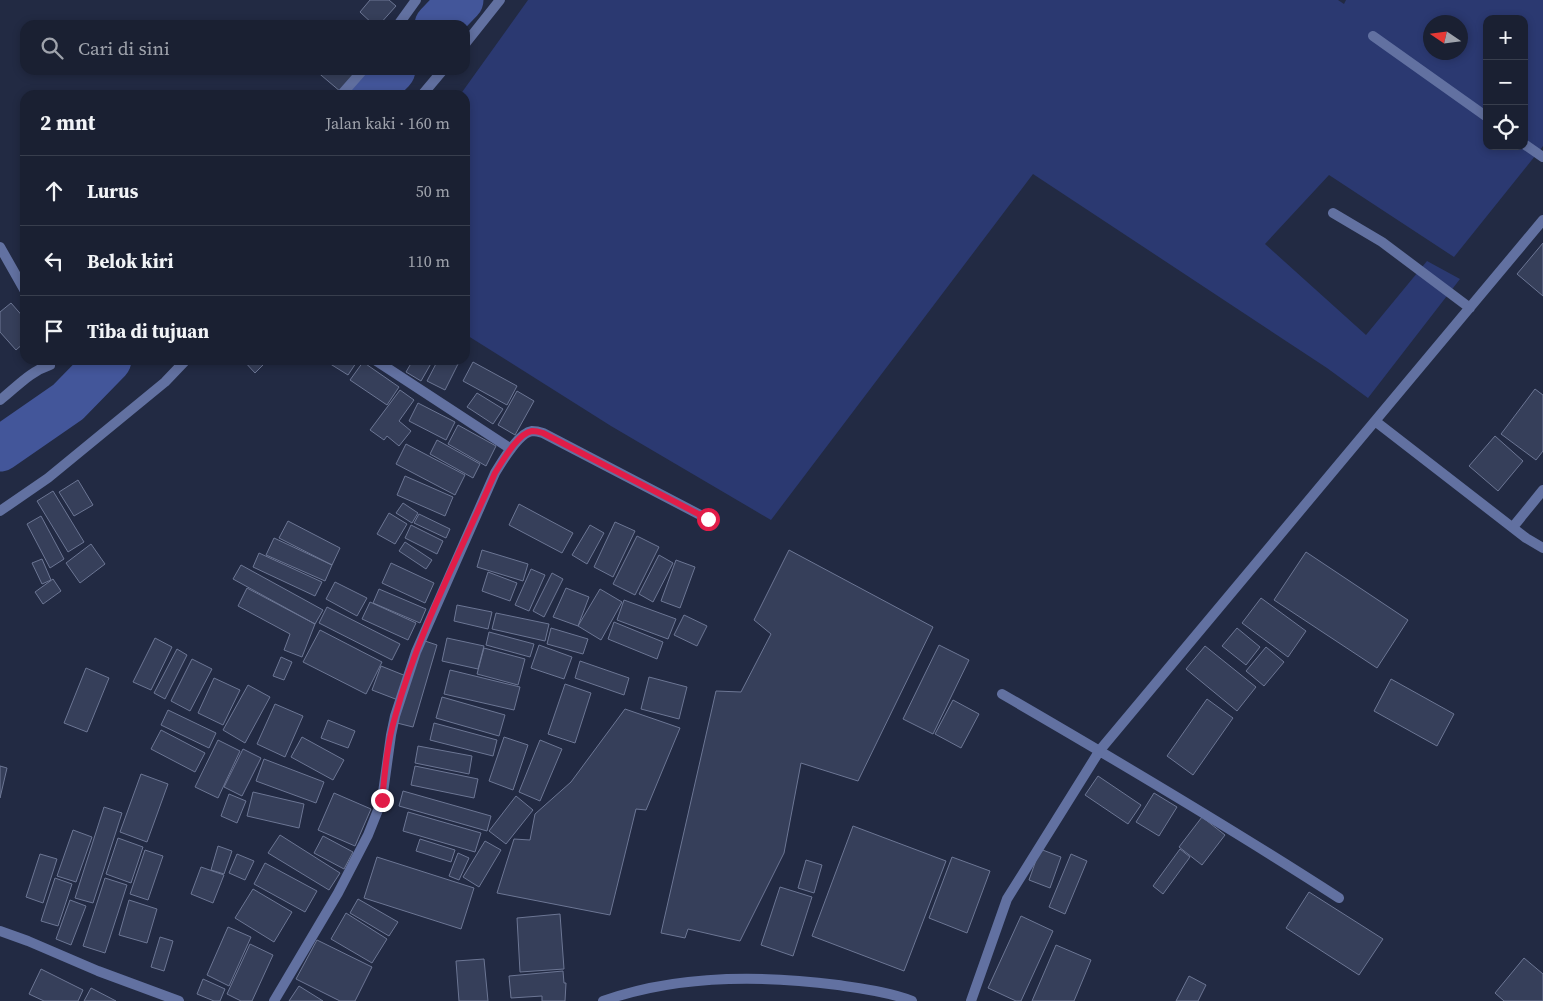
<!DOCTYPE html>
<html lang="id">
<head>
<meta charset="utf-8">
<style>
  :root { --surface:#1a2032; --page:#272d3e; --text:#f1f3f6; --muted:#9fa3ac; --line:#383e4d }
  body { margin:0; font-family:"Source Serif 4",serif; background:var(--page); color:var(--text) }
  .controls { position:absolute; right:15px; top:15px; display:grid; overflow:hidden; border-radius:10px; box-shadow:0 2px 8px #0003 }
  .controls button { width:45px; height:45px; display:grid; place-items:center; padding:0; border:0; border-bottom:1px solid var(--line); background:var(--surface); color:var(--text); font:25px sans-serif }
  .compass { position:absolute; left:1423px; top:15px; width:45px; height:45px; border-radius:50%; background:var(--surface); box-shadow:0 2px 8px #0003; rotate:283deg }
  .stop { position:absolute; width:15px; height:15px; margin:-11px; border:4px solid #e11d48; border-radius:50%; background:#fff }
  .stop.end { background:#e11d48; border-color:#fff; box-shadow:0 1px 5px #0008 }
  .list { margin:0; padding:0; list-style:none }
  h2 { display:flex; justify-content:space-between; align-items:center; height:65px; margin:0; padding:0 20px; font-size:21px }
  h2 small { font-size:16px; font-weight:400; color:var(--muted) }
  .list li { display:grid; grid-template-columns:32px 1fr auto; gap:15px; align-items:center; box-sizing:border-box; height:70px; padding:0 20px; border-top:1px solid var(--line) }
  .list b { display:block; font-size:19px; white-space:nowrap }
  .list em { font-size:16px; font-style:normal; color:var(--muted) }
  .icon { flex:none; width:28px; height:28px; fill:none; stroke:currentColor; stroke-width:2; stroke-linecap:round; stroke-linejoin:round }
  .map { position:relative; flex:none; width:1543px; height:1001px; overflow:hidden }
  .search { position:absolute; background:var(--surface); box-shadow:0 2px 8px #0003; left:20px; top:20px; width:450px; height:55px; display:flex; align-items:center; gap:12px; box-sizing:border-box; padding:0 18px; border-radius:15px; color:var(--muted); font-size:19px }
  .panel { position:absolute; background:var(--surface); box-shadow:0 2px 8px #0003; left:20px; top:90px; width:450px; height:275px; border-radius:15px }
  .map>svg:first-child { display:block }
</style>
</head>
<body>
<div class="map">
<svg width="1543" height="1001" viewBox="0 0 1543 1001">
  <rect width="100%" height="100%" fill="#222a43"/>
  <!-- green -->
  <path fill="#2b3971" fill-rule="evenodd" d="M528,0H1338L1344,4L1346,0H1543V146L1454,257L1329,175L1265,244L1366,335L1427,261L1460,279L1368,398L1327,368L1033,174L771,520L611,426L465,334V95H460ZM1487,19H1524V146H1487ZM1430,22H1460V52H1430Z"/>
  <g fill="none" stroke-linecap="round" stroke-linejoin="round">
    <!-- river -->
    <path stroke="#43569a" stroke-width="45" d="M437,25L461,0
      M368,95L393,70
      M0,449L68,402L109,360"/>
  </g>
  <!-- building -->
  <path fill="#363f5a" stroke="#6c7694" d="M370,0H389L396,6L379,25H374L360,12Z
    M315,70H360L341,92Z
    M1543,243V296L1517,274Z
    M11,303L25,319V342L16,350L0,332V312Z
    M243,360H268L255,373Z
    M324,360H358L348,375Z
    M413,360H433L421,381L406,372Z
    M438,360H460L445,390L427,381Z
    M363,362L399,387L387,405L350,380Z
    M473,362L517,386L507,405L463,381Z
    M1535,389L1543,395V451L1536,460L1501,434Z
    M400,390L414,400L399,421L411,431L399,446L387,436L384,440L370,430Z
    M517,391L534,401L515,435L498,425Z
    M477,393L503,409L493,424L467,407Z
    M418,403L455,422L446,440L409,421Z
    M458,425L496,446L486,466L448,444Z
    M1495,436L1523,461L1498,491L1469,466Z
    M437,440L480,464L473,478L430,454Z
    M406,444L465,475L455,495L396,464Z
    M405,476L453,497L445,516L397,495Z
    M78,480L93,505L74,516L59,492Z
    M53,491L84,542L68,552L37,501Z
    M403,503L418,513L412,523L396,513Z
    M519,504L573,533L562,553L509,525Z
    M389,513L407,524L395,544L377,534Z
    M419,514L450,529L446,538L414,523Z
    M41,516L64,559L50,568L27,524Z
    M288,521L340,548L332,565L279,538Z
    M615,522L635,531L613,577L594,567Z
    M411,525L443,541L437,554L405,538Z
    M590,525L604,533L587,564L572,555Z
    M637,536L659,547L635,595L613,584Z
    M274,538L332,565L325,581L266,555Z
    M405,542L432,560L426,569L399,551Z
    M91,544L105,564L80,583L66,563Z
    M482,550L528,564L523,581L477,567Z
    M789,550L933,627L858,781L801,763L784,853L740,941L688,929L685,938L661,933L716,691L741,692L771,634L754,620Z
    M1306,552L1408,620L1377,668L1274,600Z
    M259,553L322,582L315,596L253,567Z
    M659,555L673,563L653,602L639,594Z
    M42,559L51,580L42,584L32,563Z
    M676,560L695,567L680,608L661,601Z
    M391,563L434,583L425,603L382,583Z
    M241,565L323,610L315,624L233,579Z
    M531,569L545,575L529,611L515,605Z
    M488,572L517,583L510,601L482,591Z
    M552,573L563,579L544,617L533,611Z
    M53,579L61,591L43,604L35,592Z
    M335,582L367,598L357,616L326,599Z
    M247,588L315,624L302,657L284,650L290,634L238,606Z
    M566,588L589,597L578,626L553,617Z
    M379,589L426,609L420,623L373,603Z
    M600,589L622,602L601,640L578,626Z
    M1261,598L1306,631L1288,657L1242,623Z
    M624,600L676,619L668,639L617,620Z
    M370,602L416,623L408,640L362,619Z
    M457,605L492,612L488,629L454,621Z
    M327,607L400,644L392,660L319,623Z
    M496,613L549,624L545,641L492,629Z
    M684,615L707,626L697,646L674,635Z
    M614,622L663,642L657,659L608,639Z
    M551,628L588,639L583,654L547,644Z
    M1237,628L1260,647L1246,665L1222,646Z
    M320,630L382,662L366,694L303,662Z
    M489,632L534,644L530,657L486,645Z
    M155,638L172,647L151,690L133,682Z
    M447,638L484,646L478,669L442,661Z
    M422,640L437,645L413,727L397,723Z
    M539,645L572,657L564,679L531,668Z
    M939,645L969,660L933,734L903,719Z
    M1205,646L1256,687L1237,711L1186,669Z
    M1266,647L1284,662L1264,686L1246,671Z
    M484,648L525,659L518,685L477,674Z
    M177,649L187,655L165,699L154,693Z
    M281,657L292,662L284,680L273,676Z
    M192,659L212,669L190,711L171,701Z
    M580,661L629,678L624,695L575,678Z
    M381,666L406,676L398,700L372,690Z
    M86,668L109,678L87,732L64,723Z
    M450,670L520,687L514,710L444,694Z
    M649,677L687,687L679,719L641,709Z
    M214,678L240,690L223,725L198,713Z
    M1391,679L1454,714L1437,746L1374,711Z
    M565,684L591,693L575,743L548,734Z
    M248,685L270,697L245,743L223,730Z
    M442,697L505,715L499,736L436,718Z
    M1207,699L1233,718L1193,775L1167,756Z
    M953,700L979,714L961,748L935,734Z
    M275,704L303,716L285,757L257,744Z
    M625,709L680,728L646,810L636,809L610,915L497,893L514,839L530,840L535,814L571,782Z
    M168,710L216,733L209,748L161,725Z
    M328,720L355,731L348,748L321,738Z
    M434,723L497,740L493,756L430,740Z
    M161,730L205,753L195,772L151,749Z
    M302,737L344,760L333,780L291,757Z
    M504,737L528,745L513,790L489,781Z
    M218,740L240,751L218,798L195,787Z
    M540,740L562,749L540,801L519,792Z
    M418,746L472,756L469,774L415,763Z
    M243,749L261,758L242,796L224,787Z
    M264,759L324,782L316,803L256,781Z
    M0,766L7,768L0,798Z
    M415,766L478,779L474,798L411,785Z
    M141,774L168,784L147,842L120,832Z
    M1098,776L1141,805L1128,824L1085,795Z
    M403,791L491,816L487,831L399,806Z
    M253,792L304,804L299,828L247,816Z
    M334,793L371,809L355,846L318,830Z
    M1154,793L1177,807L1159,836L1136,822Z
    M229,794L246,801L237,823L221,816Z
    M516,796L533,810L506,844L489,831Z
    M104,807L122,813L93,903L75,898Z
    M408,812L481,833L475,852L403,831Z
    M1202,817L1225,835L1202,865L1179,847Z
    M853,826L946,861L904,971L812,936Z
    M73,830L92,837L76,882L57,876Z
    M280,835L340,873L329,890L268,853Z
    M323,836L353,852L344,869L314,853Z
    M118,838L143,847L131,883L106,874Z
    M420,839L455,850L451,862L416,851Z
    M485,841L501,850L479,887L463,877Z
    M218,846L232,851L224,874L211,870Z
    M1040,849L1061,857L1050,888L1029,880Z
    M1180,849L1190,857L1163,894L1153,886Z
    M145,850L163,856L148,900L130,894Z
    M458,853L469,858L459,880L449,876Z
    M40,854L57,859L43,903L26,897Z
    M237,854L254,861L245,880L229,873Z
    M1071,854L1087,861L1065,914L1049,907Z
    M377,857L474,888L461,929L364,898Z
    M952,857L990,871L967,933L929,918Z
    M806,860L822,865L814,893L798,888Z
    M265,863L317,891L305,912L254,884Z
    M201,867L224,875L213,903L191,894Z
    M55,878L72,884L58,926L41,921Z
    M105,878L127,885L105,953L83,946Z
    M780,887L812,897L793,956L761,945Z
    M253,889L292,912L274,942L235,918Z
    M1309,892L1383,939L1359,975L1286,928Z
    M358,899L398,922L389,936L350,913Z
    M70,900L86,906L71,945L56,939Z
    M129,900L157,909L147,943L119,935Z
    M346,913L387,939L372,963L331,939Z
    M560,914L564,969L520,972L517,918Z
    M1021,916L1053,931L1021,1001H1016L988,988Z
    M228,927L251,937L229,986L207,975Z
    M160,937L173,941L164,971L151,967Z
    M317,940L372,967L355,1001H340L296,979Z
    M250,944L273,955L252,1001H241L227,994Z
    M1056,945L1091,960L1074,1001H1032Z
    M1524,958L1543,974V1001H1504L1495,993Z
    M484,959L488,1001H459L456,961Z
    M41,969L83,990L78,1001H44L29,994Z
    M563,971L564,983H566L565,1001H542V996L511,998L509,976Z
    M1189,976L1206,985L1198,1001H1176Z
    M203,979L225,989L220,1001H214L197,994Z
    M299,986L323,1001H289Z
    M91,988L116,1001H84Z"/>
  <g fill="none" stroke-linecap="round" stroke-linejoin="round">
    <!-- street -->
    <path stroke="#6271a1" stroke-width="10" d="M398,25L416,0
      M1373,36L1487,117
      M465,44L500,0
      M341,95L363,70
      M422,95L443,70
      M1524,144L1543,157
      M1333,213L1382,242L1470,308
      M0,247L25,291
      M375,360L511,449
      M0,400C17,387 29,372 50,365L49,360
      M1375,421L1526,538L1543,548
      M0,511L48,478L165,382L186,360
      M1513,527L1543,490
      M1002,694C1116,760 1229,827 1339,898
      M0,931L28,941L98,971L179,1001
      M274,1001L338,893L368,835L382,800L391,735L395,716L416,652L495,473C502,462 518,433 532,431C535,431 540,432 543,433L708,519
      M603,1001C676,975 761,975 838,985C863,989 889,992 912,1001
      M971,1001L1007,899L1100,750L1543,220"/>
  </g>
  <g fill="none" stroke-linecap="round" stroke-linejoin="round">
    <!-- route -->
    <path stroke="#e11d48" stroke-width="6" d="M382,800C385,772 387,744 395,717C418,632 460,553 495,473C502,462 518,433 532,431C535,431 540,432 543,433L708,519"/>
  </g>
</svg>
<div class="controls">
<button>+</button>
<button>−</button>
<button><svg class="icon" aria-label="locate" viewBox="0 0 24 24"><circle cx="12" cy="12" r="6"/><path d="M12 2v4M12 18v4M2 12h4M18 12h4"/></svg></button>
</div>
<svg class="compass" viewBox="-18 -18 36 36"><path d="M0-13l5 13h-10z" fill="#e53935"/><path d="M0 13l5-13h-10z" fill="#9fa3ac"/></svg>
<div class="stop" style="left:708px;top:519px"></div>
<div class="stop end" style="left:382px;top:800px"></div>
<div class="search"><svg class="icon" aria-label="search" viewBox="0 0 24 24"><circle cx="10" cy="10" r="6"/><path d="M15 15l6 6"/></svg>Cari di sini</div>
<section class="panel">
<h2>2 mnt<small>Jalan kaki · 160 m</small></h2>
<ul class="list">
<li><svg class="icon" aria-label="ahead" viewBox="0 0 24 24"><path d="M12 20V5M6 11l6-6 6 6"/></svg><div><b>Lurus</b></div><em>50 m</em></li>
<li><svg class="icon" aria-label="left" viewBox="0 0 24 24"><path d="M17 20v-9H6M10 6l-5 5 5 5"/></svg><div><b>Belok kiri</b></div><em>110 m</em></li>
<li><svg class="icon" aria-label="arrive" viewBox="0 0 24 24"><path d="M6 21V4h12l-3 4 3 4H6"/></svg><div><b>Tiba di tujuan</b></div></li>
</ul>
</section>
</div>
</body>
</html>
